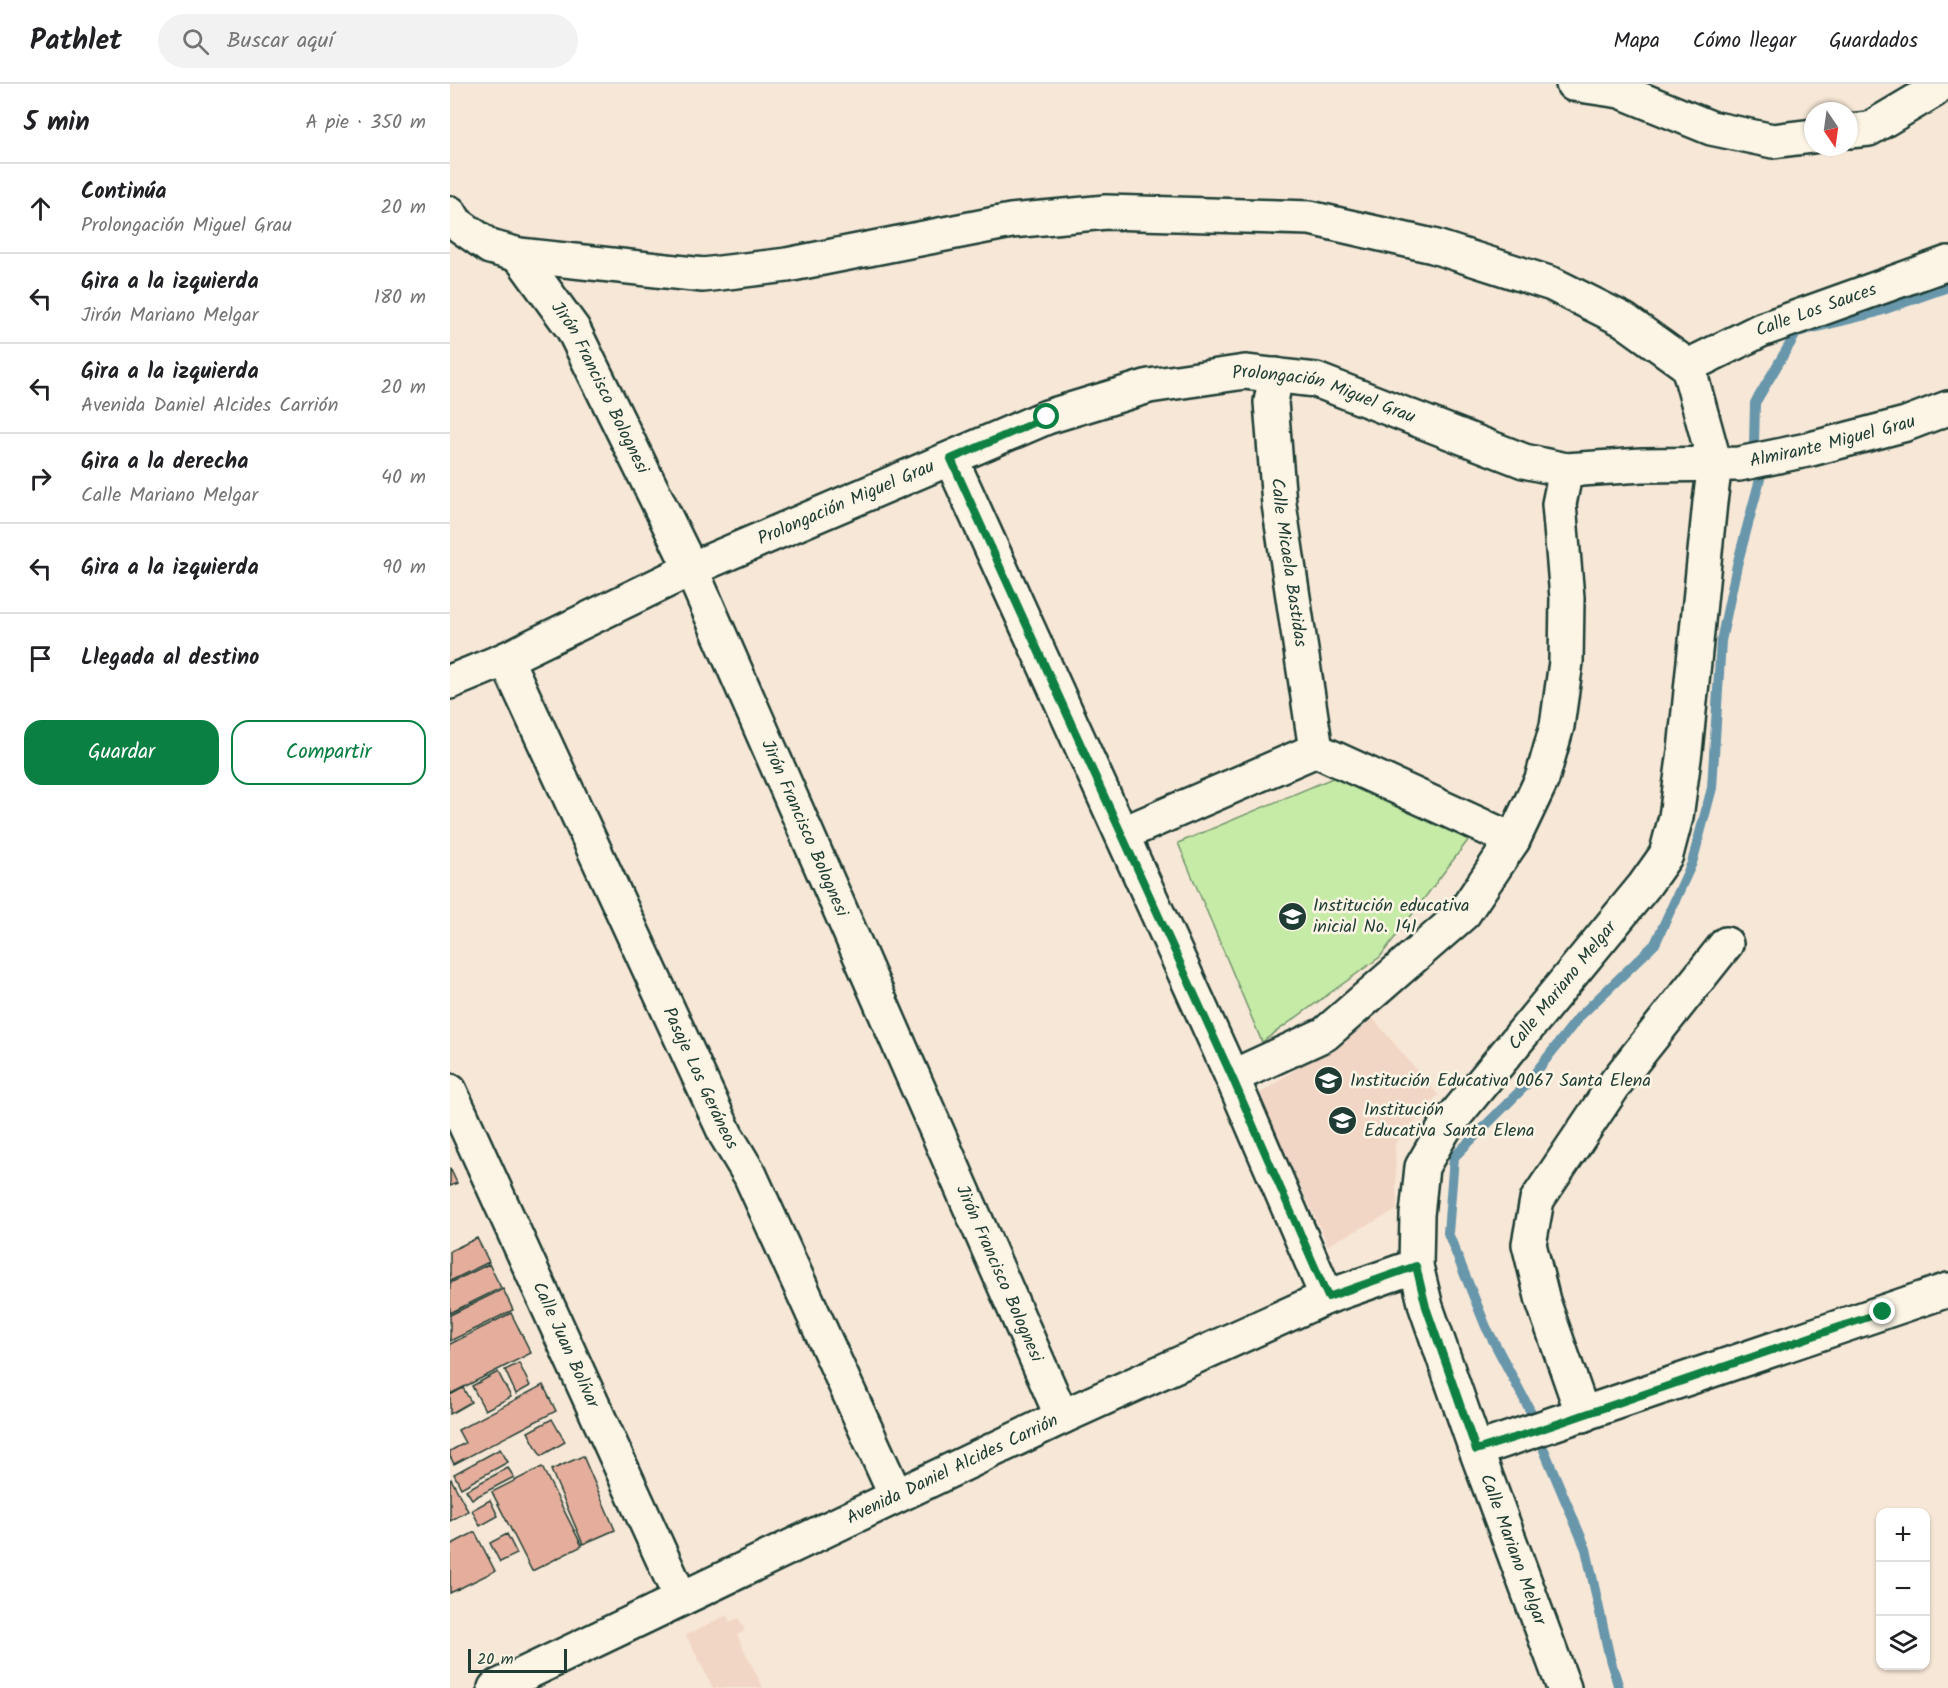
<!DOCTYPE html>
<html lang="es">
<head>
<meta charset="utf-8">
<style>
  :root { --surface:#fff; --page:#f2f2f2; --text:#202124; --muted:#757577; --line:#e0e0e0; --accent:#0b8043 }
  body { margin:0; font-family:Kalam,sans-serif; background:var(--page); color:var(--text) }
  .controls { position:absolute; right:18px; bottom:18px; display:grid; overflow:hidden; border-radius:12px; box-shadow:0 2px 4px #0004 }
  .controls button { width:54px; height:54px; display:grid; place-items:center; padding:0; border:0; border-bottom:2px solid var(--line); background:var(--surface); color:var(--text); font:30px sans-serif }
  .compass { position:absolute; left:1354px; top:18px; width:54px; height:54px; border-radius:50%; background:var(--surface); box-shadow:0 2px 4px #0004; rotate:167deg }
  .scale { position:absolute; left:18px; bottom:15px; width:99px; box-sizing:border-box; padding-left:6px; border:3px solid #1f3d34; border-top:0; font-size:16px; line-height:21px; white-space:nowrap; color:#1f3d34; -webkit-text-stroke:4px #fcf5e5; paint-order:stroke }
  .stop { position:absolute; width:18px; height:18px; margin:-14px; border:4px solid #0b8043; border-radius:50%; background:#fff }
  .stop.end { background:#0b8043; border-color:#fff; box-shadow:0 2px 6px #0008 }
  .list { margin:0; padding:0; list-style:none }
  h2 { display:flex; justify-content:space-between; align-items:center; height:78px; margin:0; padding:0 24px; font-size:26px }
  h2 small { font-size:20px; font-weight:400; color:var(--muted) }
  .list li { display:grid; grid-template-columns:39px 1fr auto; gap:18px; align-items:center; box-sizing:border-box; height:90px; padding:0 24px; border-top:2px solid var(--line) }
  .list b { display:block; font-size:22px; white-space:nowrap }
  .list p { margin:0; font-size:20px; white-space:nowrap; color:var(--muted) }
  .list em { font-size:20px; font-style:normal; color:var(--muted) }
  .actions { display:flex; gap:12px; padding:18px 24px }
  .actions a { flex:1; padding:14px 0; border:2px solid var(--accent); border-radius:18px; text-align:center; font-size:21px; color:var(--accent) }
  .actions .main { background:var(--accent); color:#fff }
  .icon { flex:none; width:33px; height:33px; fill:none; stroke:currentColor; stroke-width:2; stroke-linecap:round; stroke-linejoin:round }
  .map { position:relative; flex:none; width:1498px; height:1604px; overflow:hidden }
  header { display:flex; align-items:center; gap:36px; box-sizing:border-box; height:84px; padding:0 30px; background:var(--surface); border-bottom:2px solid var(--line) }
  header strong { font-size:28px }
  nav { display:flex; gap:33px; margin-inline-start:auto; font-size:21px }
  .search { width:420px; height:54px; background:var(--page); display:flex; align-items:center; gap:15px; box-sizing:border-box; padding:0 21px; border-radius:33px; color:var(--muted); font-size:22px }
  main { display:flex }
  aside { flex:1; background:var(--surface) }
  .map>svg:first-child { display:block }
</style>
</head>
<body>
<header>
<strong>Pathlet</strong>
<div class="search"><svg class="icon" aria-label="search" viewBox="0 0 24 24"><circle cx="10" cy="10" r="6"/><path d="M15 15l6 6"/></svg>Buscar aquí</div>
<nav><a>Mapa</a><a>Cómo llegar</a><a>Guardados</a></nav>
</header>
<main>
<aside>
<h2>5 min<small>A pie · 350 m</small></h2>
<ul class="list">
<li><svg class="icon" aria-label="ahead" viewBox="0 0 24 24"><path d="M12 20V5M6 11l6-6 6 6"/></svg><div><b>Continúa</b><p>Prolongación Miguel Grau</p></div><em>20 m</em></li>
<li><svg class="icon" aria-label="left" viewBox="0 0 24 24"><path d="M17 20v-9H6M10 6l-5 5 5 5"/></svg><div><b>Gira a la izquierda</b><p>Jirón Mariano Melgar</p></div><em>180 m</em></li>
<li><svg class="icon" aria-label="left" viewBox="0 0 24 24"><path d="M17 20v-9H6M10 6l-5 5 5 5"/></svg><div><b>Gira a la izquierda</b><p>Avenida Daniel Alcides Carrión</p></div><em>20 m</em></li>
<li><svg class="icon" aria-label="right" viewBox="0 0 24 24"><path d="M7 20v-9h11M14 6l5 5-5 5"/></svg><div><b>Gira a la derecha</b><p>Calle Mariano Melgar</p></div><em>40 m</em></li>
<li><svg class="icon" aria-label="left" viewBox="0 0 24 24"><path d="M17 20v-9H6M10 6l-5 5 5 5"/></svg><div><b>Gira a la izquierda</b></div><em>90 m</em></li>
<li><svg class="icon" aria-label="arrive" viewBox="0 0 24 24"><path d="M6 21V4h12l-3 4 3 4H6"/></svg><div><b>Llegada al destino</b></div></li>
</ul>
<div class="actions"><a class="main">Guardar</a><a>Compartir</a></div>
</aside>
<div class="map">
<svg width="1498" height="1604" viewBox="0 0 1498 1604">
  <rect width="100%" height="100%" fill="#f7e7d6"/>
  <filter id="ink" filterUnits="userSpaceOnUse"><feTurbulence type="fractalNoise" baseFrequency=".0167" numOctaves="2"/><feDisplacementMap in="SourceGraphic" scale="12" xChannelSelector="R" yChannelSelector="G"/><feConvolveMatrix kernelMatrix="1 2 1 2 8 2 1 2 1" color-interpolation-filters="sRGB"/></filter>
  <g filter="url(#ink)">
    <!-- built -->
    <path fill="#f2d6c5" d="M922,933L988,1011L945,1060L947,1126L878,1161L808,1011Z
      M277,1531L280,1538L289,1534L295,1547L287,1551L313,1604H263L236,1551Z"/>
    <!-- green -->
    <path fill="#c5eba6" stroke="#72946d" stroke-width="1.5" d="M885,693L1019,755L930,873L812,958L728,759Z"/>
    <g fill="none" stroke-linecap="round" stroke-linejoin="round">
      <!-- stream -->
      <path stroke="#6796aa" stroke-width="10" d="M1304,361L1305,319L1347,248L1424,229L1498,203
        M1082,1330L1036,1243L998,1149L1004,1073L1075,1002L1129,933L1205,860L1242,779L1262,704L1271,557L1287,481L1310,395
        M1094,1366L1136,1465L1160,1575L1169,1604"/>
    </g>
    <!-- building -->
    <path fill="#e5ae9c" stroke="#1f3d34" stroke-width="1.5" d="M0,1084L7,1099L0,1102Z
      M27,1154L39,1178L0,1197V1167Z
      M39,1180L51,1204L0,1229V1199Z
      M53,1205L63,1226L0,1257V1231Z
      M61,1229L81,1269L0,1310V1260Z
      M69,1279L80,1302L66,1310L55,1286Z
      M48,1288L61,1313L35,1326L22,1302Z
      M93,1301L106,1327L4,1380L0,1372V1367L15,1359L8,1346Z
      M13,1304L21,1318L0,1330V1311Z
      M102,1335L115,1358L91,1372L78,1348Z
      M50,1365L58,1378L11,1404L4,1390Z
      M133,1372L165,1446L133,1460L101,1386Z
      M92,1383L132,1462L82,1487L42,1408Z
      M58,1384L64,1393L22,1415L16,1406Z
      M1,1395L18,1427L0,1437V1396Z
      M40,1416L48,1432L30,1442L22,1426Z
      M25,1448L45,1487L0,1509V1461Z
      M57,1450L67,1470L50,1478L40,1459Z"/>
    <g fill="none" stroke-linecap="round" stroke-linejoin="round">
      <defs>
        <g id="minor">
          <path d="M1123,0L1170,7L1261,44L1323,57L1363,52"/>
          <path d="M1399,47L1419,45L1483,7L1490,0"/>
          <path id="s1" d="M0,129L6,139L40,163L69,171L253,191L337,181L561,137L656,128L860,134L983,162L1102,200L1174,236L1238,282L1265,380L1260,418L1235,667L1226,733L1216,771L1194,802L994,1045L972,1083L967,1131L966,1182L976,1223L1026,1366L1114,1604"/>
          <path id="s2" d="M69,171L123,245L241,485L612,1333"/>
          <path id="s3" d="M1238,282L1311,246L1498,179"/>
          <path id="s4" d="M826,291L821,318L829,420L866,666"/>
          <path d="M501,375L782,993L877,1213"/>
          <path id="s5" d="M56,575L276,1051L300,1091L446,1412"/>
          <path id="s6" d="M0,598L56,575L241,485L597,333L699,302L795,288L866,296L1074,377L1116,386L1192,381L1289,380L1357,366L1456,340L1498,324"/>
          <path d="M672,750L866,666L1063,756"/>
          <path d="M782,993L875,950L1014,829L1063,756L1092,695L1107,642L1116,578L1117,514L1109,420L1116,386"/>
          <path id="s7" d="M0,1007L231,1515"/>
          <path d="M1133,1331L1093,1217L1079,1160L1087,1116L1167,997L1276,860"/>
          <path d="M1026,1366L1498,1206"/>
          <path id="s8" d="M45,1604L612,1333L877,1213L966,1182"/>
        </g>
      </defs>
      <!-- minor casing -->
      <use href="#minor" stroke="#1f3d34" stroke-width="38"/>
      <!-- minor -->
      <use href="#minor" stroke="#fcf5e5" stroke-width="33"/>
    </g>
  </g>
  <g fill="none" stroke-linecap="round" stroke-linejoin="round" filter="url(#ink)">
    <!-- route -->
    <path stroke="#0b8043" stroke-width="8" d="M597,333L501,375L782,993L878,1213L966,1182L976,1223L1026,1366L1098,1343L1433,1228"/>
  </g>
  <!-- icons -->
  <defs>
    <symbol id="school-disc" viewBox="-11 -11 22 22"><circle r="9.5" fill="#1f3d34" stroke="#fcf5e5"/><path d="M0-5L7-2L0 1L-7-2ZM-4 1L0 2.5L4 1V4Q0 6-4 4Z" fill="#fff"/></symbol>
  </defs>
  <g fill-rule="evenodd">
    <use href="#school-disc" x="826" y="816" width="33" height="33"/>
    <use href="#school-disc" x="862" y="980" width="33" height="33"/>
    <use href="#school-disc" x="876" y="1020" width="33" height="33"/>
  </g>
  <g text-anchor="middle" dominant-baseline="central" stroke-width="5" stroke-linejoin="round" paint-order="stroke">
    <!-- street labels -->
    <g font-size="18" fill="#1f3d34" stroke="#fcf5e5">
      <text stroke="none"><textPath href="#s3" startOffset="140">Calle Los Sauces</textPath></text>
      <text stroke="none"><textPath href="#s2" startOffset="156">Jirón Francisco Bolognesi</textPath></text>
      <text stroke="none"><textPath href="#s6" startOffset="939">Prolongación Miguel Grau</textPath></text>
      <text stroke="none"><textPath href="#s6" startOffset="1464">Almirante Miguel Grau</textPath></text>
      <text stroke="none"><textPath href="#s6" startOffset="435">Prolongación Miguel Grau</textPath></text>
      <text stroke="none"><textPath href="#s4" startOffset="189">Calle Micaela Bastidas</textPath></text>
      <text stroke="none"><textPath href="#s2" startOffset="642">Jirón Francisco Bolognesi</textPath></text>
      <text transform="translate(1113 902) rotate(-51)">Calle Mariano Melgar</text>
      <text stroke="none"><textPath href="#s5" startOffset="462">Pasaje Los Geráneos</textPath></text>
      <text stroke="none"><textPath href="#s2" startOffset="1128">Jirón Francisco Bolognesi</textPath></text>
      <text stroke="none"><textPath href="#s7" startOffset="279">Calle Juan Bolívar</textPath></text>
      <text stroke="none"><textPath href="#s8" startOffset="507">Avenida Daniel Alcides Carrión</textPath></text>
      <text stroke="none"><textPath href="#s1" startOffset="2583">Calle Mariano Melgar</textPath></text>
    </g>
    <!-- poi labels -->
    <g font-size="18" fill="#1f3d34" stroke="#fcf5e5" text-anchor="start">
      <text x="863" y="822">Institución educativa<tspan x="863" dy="21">inicial No. 141</tspan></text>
      <text x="900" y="997">Institución Educativa 0067 Santa Elena</text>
      <text x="914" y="1026">Institución<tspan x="914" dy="21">Educativa Santa Elena</tspan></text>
    </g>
  </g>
</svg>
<div class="controls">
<button>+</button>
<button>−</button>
<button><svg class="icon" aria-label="layers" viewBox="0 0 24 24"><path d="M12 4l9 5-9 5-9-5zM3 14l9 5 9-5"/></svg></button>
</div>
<svg class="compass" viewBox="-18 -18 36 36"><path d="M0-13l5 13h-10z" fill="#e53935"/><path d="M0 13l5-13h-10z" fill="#757577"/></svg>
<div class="scale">20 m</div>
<div class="stop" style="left:597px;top:333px"></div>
<div class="stop end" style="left:1433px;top:1228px"></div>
</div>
</main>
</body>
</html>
